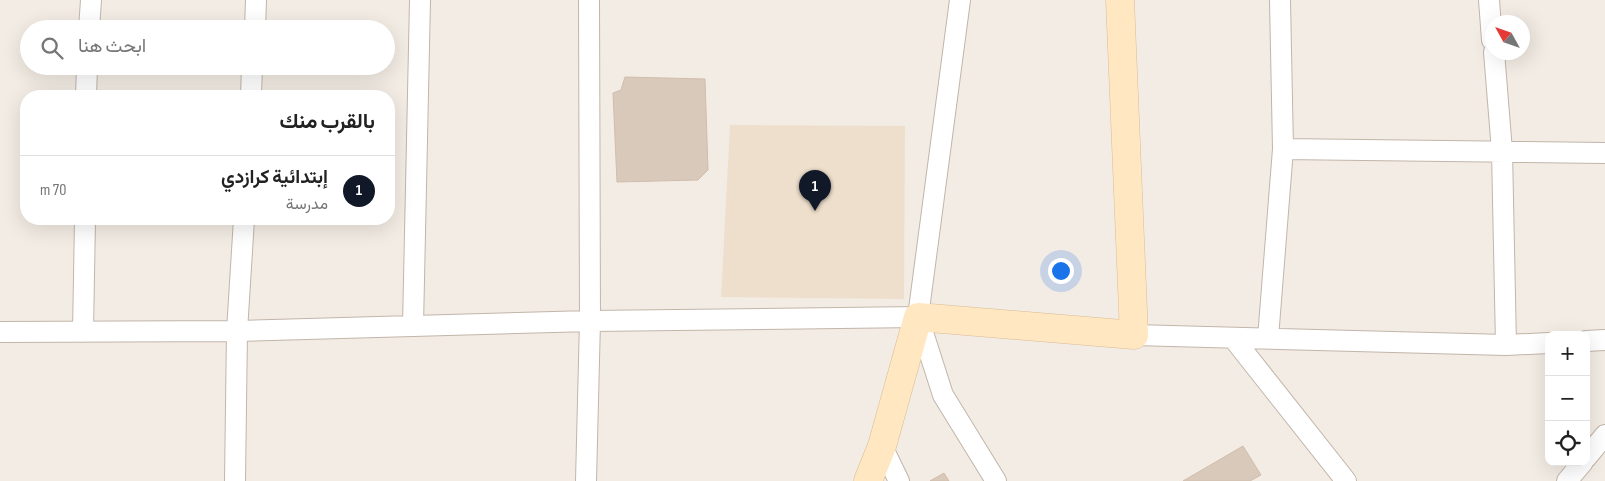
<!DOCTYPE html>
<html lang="ar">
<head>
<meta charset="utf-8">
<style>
  :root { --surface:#fff; --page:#f2f2f2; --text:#222; --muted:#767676; --line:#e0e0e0; --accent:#111827 }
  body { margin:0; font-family:"Sofia Sans Condensed",Vazirmatn,sans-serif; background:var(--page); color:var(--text); direction:rtl }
  .controls { position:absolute; right:15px; bottom:15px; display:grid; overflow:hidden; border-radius:10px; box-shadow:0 5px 20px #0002 }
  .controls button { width:45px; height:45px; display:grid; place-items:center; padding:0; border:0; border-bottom:1px solid var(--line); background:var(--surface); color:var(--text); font:25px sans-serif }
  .compass { position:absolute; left:1485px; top:15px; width:45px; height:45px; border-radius:50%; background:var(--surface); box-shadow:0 5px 20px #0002; rotate:310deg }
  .you { position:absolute; left:1060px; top:270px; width:18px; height:18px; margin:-12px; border:4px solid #fff; border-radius:50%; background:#1a73e8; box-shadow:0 0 0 8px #1a73e833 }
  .badge { display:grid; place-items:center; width:32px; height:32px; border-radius:50%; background:var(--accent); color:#fff; font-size:16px; font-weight:700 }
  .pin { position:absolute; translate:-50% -41px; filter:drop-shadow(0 1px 2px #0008) }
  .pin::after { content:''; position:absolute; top:26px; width:18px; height:15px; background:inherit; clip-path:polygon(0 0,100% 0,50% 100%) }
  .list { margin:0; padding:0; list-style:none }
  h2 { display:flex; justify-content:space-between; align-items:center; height:65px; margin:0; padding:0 20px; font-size:21px }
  h2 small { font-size:16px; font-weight:400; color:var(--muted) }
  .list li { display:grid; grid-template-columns:32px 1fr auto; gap:15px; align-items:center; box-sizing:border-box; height:70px; padding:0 20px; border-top:1px solid var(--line) }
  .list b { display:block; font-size:19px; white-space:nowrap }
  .list p { margin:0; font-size:16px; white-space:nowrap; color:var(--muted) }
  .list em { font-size:16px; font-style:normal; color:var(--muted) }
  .icon { flex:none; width:28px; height:28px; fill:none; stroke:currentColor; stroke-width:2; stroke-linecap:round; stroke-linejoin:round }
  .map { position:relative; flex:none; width:1605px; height:481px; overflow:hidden; direction:ltr }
  .search { position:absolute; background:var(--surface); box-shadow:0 5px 20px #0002; left:20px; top:20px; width:375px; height:55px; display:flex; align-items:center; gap:12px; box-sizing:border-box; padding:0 18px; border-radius:28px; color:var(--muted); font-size:19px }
  .panel { position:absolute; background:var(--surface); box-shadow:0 5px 20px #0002; left:20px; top:90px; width:375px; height:135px; border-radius:20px; direction:rtl }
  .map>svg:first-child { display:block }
</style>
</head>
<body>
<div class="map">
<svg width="1605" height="481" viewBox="0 0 1605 481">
  <rect width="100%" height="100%" fill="#f3ece4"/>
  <!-- education -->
  <path fill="#eedfcc" d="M730,125L905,126L904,299L721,297Z"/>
  <!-- building -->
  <path fill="#d9c9bb" stroke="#d1bdab" d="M625,77L705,79L708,170L698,180L617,182L613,93L621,90Z
    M1243,446L1261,475L1250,481H1183Z
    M944,473L949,481H930Z"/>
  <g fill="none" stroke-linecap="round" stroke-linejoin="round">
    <defs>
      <path id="street" d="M960,0L918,317L943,395L996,481
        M1489,0L1492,40
        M89,29L91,0
        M255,29L256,0
        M1494,52L1502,151L1506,345
        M86,96L87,66
        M251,96L252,66
        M1283,149L1605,153
        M413,326L420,0
        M0,332L237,331L590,321L918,317
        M83,332L85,219
        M1134,335L1506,345L1549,343
        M1233,338L1346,481
        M1268,338L1283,149L1280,0
        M1586,341L1605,340
        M882,446L899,481
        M1586,458L1605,435
        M235,481L237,331L244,219
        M586,481L590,321L589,0
        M1567,481L1583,462"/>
      <path id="secondary" d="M868,481L882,446L918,317L1134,335L1120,0"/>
    </defs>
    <!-- street casing -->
    <use href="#street" stroke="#c2b5a9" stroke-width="22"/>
    <!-- secondary casing -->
    <use href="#secondary" stroke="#dabc92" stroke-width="29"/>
    <!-- street -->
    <use href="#street" stroke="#fff" stroke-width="20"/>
    <!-- secondary -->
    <use href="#secondary" stroke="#ffe7c2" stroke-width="28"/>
  </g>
</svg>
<div class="controls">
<button>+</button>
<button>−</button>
<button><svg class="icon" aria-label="locate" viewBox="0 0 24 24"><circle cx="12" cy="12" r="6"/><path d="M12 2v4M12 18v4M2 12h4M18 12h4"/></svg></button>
</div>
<svg class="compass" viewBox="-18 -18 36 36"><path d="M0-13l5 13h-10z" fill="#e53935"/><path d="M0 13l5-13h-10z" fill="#767676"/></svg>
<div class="you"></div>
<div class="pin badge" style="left:815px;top:211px">1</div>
<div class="search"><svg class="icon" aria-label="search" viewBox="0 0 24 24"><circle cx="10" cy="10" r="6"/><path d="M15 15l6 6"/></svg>ابحث هنا</div>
<section class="panel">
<h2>بالقرب منك<small></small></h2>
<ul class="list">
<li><span class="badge">1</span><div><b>إبتدائية كرازدي</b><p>مدرسة</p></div><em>70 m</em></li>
</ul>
</section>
</div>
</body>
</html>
